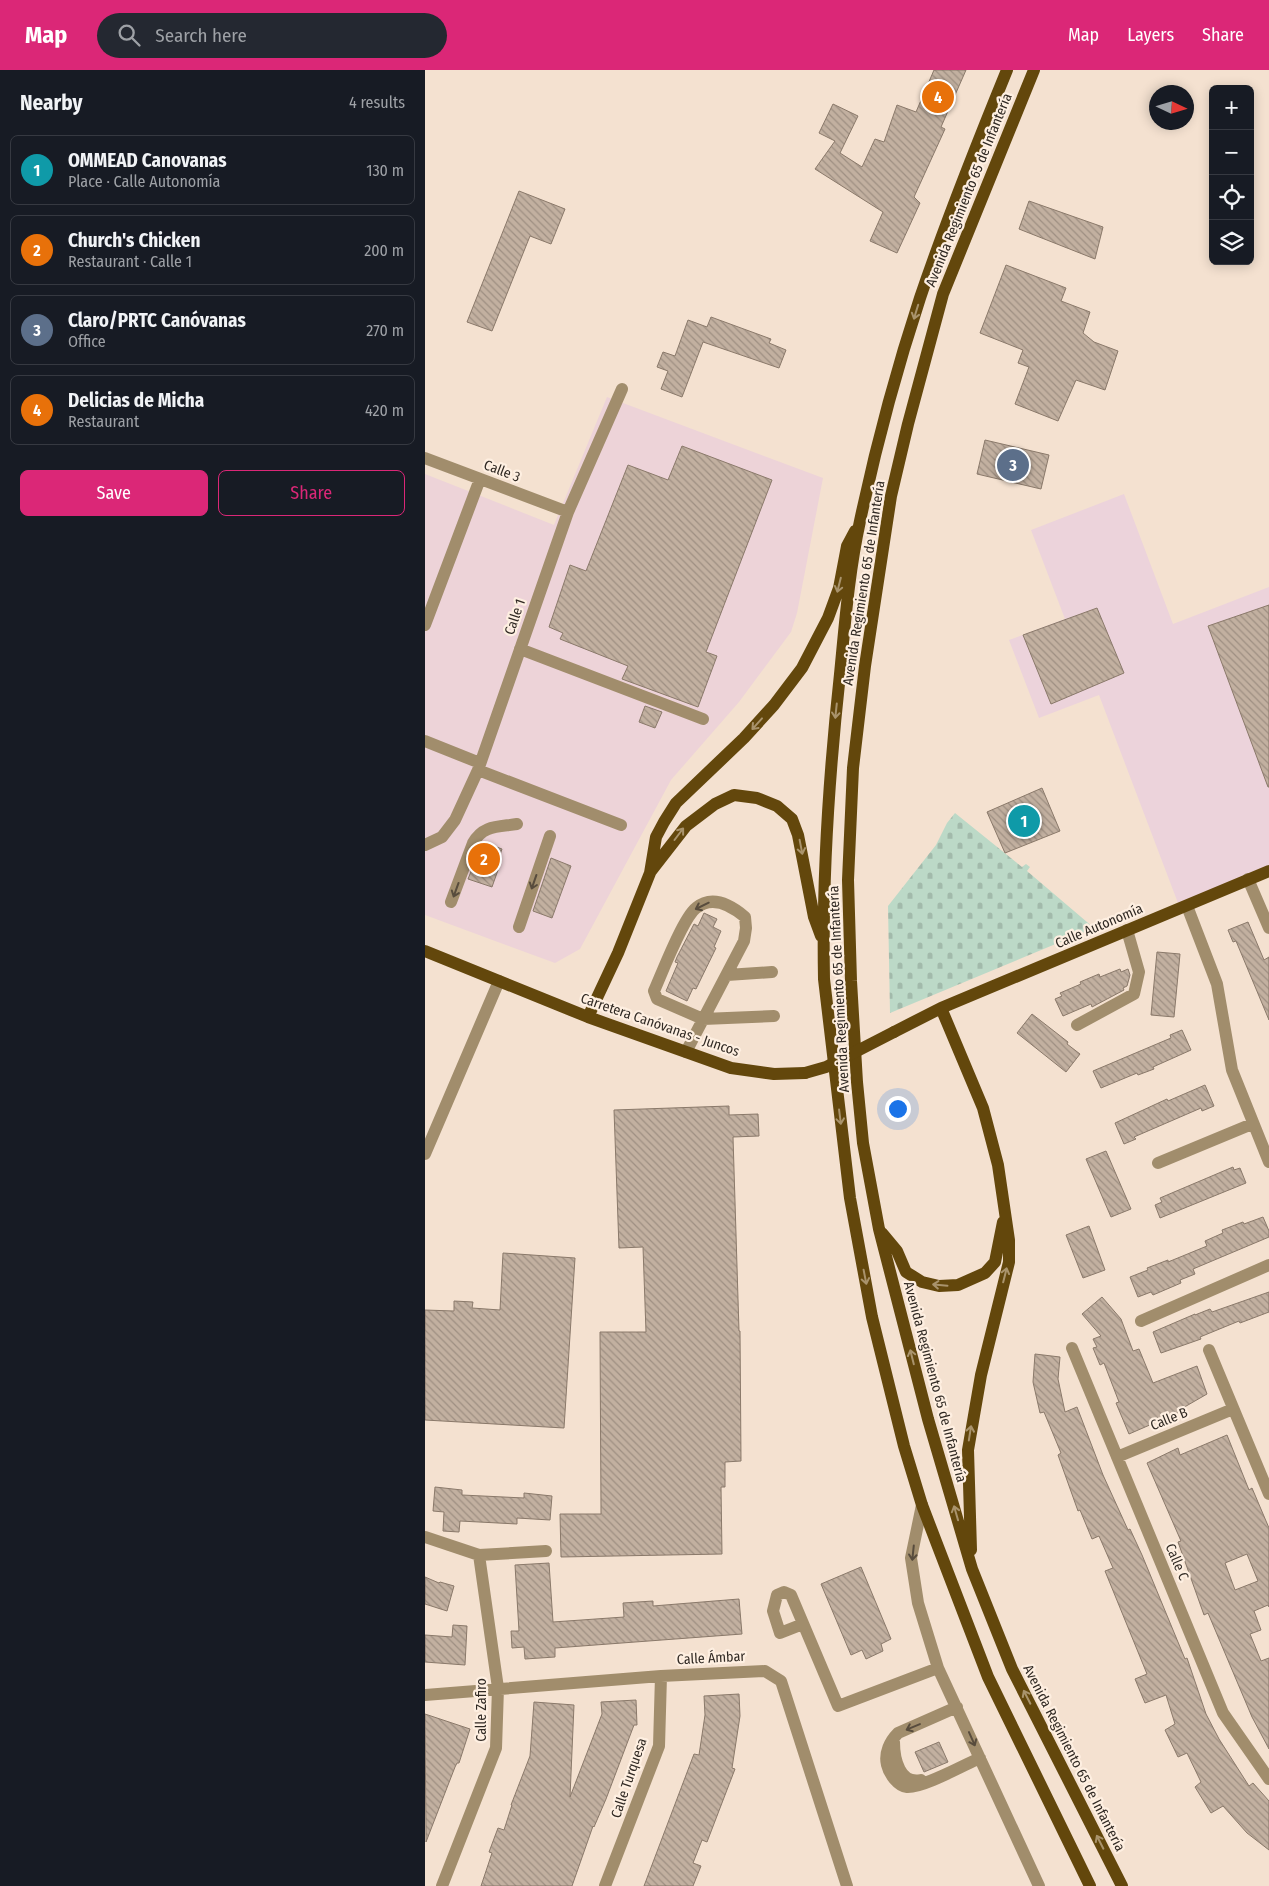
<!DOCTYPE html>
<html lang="en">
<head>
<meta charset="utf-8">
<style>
  :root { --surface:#171b24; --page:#242831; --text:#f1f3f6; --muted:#9ea1a6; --line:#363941; --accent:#db2777 }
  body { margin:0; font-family:"Fira Sans Condensed",sans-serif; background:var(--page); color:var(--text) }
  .controls { position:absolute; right:15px; top:15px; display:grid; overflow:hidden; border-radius:8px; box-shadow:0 2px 12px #0003 }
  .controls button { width:45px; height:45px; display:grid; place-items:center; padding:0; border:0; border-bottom:1px solid var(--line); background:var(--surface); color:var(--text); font:25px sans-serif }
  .compass { position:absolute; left:724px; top:15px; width:45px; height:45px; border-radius:50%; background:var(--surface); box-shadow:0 2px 12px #0003; rotate:94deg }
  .you { position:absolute; left:472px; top:1038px; width:18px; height:18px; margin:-12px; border:4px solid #fff; border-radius:50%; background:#1a73e8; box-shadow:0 0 0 8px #1a73e833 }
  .badge { display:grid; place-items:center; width:32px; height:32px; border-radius:50%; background:var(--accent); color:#fff; font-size:16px; font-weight:700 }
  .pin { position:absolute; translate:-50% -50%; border:2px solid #fff; box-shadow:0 1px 5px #0006 }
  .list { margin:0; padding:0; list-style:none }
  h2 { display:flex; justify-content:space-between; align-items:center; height:65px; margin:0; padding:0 20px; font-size:21px }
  h2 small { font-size:16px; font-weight:400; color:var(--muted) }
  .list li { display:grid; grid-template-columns:32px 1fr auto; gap:15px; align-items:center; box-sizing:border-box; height:70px; margin:0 10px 10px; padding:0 10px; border:1px solid var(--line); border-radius:8px }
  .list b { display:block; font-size:19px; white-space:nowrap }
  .list p { margin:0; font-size:16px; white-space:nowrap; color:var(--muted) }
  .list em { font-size:16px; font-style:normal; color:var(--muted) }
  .actions { display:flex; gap:10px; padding:15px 20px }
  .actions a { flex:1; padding:11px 0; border:1px solid var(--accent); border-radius:8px; text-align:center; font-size:18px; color:var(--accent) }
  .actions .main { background:var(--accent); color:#fff }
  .icon { flex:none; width:28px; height:28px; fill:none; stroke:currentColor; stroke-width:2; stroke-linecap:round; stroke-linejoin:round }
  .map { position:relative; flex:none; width:844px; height:1816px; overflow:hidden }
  header { display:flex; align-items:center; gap:30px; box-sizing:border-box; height:70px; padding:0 25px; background:var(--accent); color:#fff }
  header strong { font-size:24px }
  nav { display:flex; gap:28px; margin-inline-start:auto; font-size:18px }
  .search { width:350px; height:45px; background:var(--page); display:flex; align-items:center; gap:12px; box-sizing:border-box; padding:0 18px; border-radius:28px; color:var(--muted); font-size:19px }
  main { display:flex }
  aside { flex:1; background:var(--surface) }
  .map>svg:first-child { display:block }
</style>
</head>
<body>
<header>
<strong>Map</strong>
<div class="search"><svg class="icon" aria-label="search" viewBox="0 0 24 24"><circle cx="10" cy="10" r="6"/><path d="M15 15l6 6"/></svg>Search here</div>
<nav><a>Map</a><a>Layers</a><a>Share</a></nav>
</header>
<main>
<aside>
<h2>Nearby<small>4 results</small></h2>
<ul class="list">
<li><span class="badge" style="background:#0f9aa8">1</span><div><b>OMMEAD Canovanas</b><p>Place · Calle Autonomía</p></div><em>130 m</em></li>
<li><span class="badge" style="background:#e8710a">2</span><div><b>Church's Chicken</b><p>Restaurant · Calle 1</p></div><em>200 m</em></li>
<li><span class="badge" style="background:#5c6f8a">3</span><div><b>Claro/PRTC Canóvanas</b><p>Office</p></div><em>270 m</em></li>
<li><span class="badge" style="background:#e8710a">4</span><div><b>Delicias de Micha</b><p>Restaurant</p></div><em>420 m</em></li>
</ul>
<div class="actions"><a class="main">Save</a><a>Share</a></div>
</aside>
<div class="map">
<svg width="844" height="1816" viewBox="0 0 844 1816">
  <defs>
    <pattern id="cemetery-stones" width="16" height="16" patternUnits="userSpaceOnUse" patternTransform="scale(1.25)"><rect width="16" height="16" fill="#bcd9c7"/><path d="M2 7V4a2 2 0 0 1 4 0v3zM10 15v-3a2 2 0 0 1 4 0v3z" fill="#a2baab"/></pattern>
    <pattern id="building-back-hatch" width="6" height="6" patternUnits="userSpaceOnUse" patternTransform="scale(1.25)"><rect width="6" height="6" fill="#c2b0a0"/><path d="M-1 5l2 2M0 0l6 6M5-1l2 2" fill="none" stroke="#9e8f82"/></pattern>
  </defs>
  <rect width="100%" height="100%" fill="#f4e1d0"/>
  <!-- commercial -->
  <path fill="#edd3d8" d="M182,327L398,408L372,543L366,562L314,632L246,710L155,879L130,893L0,845V404L129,455Z"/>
  <!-- education -->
  <path fill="#ecd3db" d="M699,424L748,554L844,517V798L753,833L674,625L614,648L584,570L640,549L606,460Z"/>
  <!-- cemetery -->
  <path fill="url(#cemetery-stones)" d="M530,743L597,797L601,794L605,797L602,801L669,858L465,943L463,836L511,775L522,753Z"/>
  <!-- building -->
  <path fill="url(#building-back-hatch)" stroke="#8a796a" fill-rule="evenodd" d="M509,0H541L516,57L520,59L489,127L495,133L472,183L445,171L458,142L390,99L410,71L394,63L408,34L433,46L415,83L437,97L450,69L459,72L472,35L491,42Z
    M94,121L140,139L126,174L105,166L67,261L42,252Z
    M604,131L678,157L670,189L594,159Z
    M581,195L641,218L636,231L665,242L658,263L669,272L693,281L680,320L651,310L633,351L590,334L604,297L593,293L598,280L555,263Z
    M286,247L346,269L344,273L361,280L354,298L278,272L257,327L236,319L243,301L232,297L238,282L250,286L263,250L282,257Z
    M560,370L624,385L616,419L552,404Z
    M257,376L347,410L281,582L292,586L273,637L197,609L203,596L135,569L138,563L124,557L145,495L161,501L203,395L243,410Z
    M844,535V717H843L783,556Z
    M672,538L699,603L626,634L598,565Z
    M220,636L237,642L230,658L214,652Z
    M617,718L635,761L580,783L562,742Z
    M58,772L77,779L70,799L73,800L67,817L43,809Z
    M126,788L146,796L127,848L108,841Z
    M279,843L292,849L288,857L296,861L289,877L291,878L271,919L268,918L262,931L241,921L253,893L250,892L252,887L269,854L273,856Z
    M823,852L839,890L844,887V950L811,871L808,872L803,860Z
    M732,882L755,884L749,947L726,945Z
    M695,899L696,902L703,899L705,905L702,916L698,918L699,920L667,937L666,934L638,946L630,929L637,926L635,923L656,914L655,912L674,904L675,907Z
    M607,944L643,972L642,974L655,984L641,1002L592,963Z
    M757,960L766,980L728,997L729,999L713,1005L712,1003L676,1018L668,1001L746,968L745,965Z
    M780,1015L789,1036L777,1041L776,1038L709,1067L711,1069L699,1074L690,1053L742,1029L743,1031Z
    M304,1036V1045L333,1044L334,1066L308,1067L314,1261H315L316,1391L300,1392V1417H296L297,1484L136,1487L135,1444H176L175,1262H221L218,1177L194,1178L189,1040Z
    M681,1081L706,1139L686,1147L661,1089Z
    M808,1097L809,1100L815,1098L821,1113L735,1148L730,1135L737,1132L735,1128Z
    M838,1147L844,1161V1167L768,1199L770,1204L755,1210L756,1213L728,1225L726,1222L713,1227L705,1207L723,1200L722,1198L743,1190V1192L782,1176L780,1171L798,1163L797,1160L818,1152L819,1154Z
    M664,1156L680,1200L658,1208L641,1165Z
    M78,1183L150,1188L139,1358L0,1350V1240L29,1241V1231L48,1232L47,1238L75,1240Z
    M844,1222V1242L815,1253L814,1251L775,1267L776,1269L736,1283L728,1262L770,1244V1245L785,1239L787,1242Z
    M677,1227L696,1249L708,1281L714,1279L728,1313L772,1296L782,1324L756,1339L757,1341L704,1364L691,1333L694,1332L679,1293L675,1295L668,1278L672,1277L668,1269L676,1266L657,1244Z
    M610,1284L635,1287L633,1309L640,1342L652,1337L678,1405L703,1460L705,1459L717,1485L760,1589L762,1588L781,1644L794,1669L824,1716L828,1713L844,1731V1780L822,1763L798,1736L786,1743L770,1717L776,1712L762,1683L753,1687L740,1660L750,1654L741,1625L720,1633L710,1609L722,1604L680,1501L688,1498L674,1466L667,1469L655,1440L653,1441L633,1385L636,1383L619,1342L615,1343L608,1312Z
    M802,1365L824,1420L827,1418L844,1458V1537L843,1535L829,1541L836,1560L825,1564L836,1591L844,1588V1679L827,1647L783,1543L779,1545L753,1472L756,1471L722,1393L753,1378L755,1385ZM822,1484L833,1511L810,1520L800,1493Z
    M10,1417L37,1420V1425L99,1428V1423L127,1426L125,1450L92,1448V1454L35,1451L34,1462L18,1461L19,1442L8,1441Z
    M124,1493L128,1552L199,1547L198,1533L228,1531V1536L314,1529L317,1564L130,1578V1587L100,1589L99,1577L87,1578L86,1561H94L90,1495Z
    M436,1497L466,1569L456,1574L458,1581L441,1589L437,1580L426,1585L396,1514Z
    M0,1507L14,1513L15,1512L29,1516L22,1541L0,1534Z
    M28,1555L42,1556L40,1595L0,1592V1565L27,1567Z
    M314,1624L315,1646L307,1698L310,1699L282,1772L277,1770L268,1793L276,1796L268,1816H219L269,1684L274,1685L280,1645L279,1626Z
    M211,1630L212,1655H209L181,1729L169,1757L168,1756L147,1816H56L67,1783L64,1782L73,1758L79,1760L87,1735H86L105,1686L109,1632L149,1635L145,1727L177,1644L176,1632Z
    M0,1644L45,1659L34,1693H32L30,1697L1,1772Z
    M514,1672L523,1692L499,1702L490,1682Z"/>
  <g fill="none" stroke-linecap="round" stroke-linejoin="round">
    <!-- minor -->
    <path stroke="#a18d6c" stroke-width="12" d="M0,388L143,442
      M0,555L55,409
      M95,579L278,649
      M0,671L55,693
      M53,700L196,755
      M0,775L17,767L30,750L53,700L143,442L197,319
      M823,809L844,858
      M26,832L48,773C58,755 73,757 92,754
      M762,836L792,914L807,1000L844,1092
      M94,857L125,766
      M302,905L347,902
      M652,955L709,924L714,902L702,860
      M261,982L319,871L321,858L320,847C307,836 288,824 271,838C258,848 237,903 229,921L232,929L278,949L349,946
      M0,1084L74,911
      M733,1093L827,1054
      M716,1251L844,1195
      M647,1278L798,1643L844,1709
      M784,1280L844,1424
      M692,1387L808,1339
      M497,1435L486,1488L493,1533L513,1598L614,1816
      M0,1467L54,1485L121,1481
      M378,1554L355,1563L348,1541L352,1525L359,1522L366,1525L413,1636L513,1598
      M0,1625L236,1606L340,1601L356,1611L422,1816
      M532,1637L473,1663C465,1671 459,1683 462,1695C464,1704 473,1716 482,1717C498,1718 539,1695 555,1688
      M469,1672C469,1689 475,1715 496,1710
      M17,1816L71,1678L73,1618L54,1485
      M180,1816L234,1676L236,1606"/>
    <!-- major -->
    <path stroke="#63470c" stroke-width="12" d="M582,0C551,76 521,151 495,228C471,301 451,376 435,451C424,501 420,553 415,604C404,705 397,807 399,909L425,1128L447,1247L479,1376L497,1435L563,1607L665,1816
      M609,0L518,224L483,354L466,426L440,596L428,698L423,810L426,911L432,1012L438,1073L454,1159L503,1349L547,1499L587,1599L697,1816
      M226,801L261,756L290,734L309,725L332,728L352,736L367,749L373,765L389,847L396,866
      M0,881L163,947L306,998L349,1004L380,1003
      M516,938L558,1038L573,1095L584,1170V1192L556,1305L543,1380L546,1480
      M163,947L193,883L225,803L231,767L239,752L251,733L319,668L349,635L377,598L403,548L414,518L422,476L430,461
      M469,962L516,938L844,801
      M457,1163L472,1181L481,1202L497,1212L514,1216L533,1215L560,1203L570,1192L578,1152"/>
    <!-- major-bridge -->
    <path stroke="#63470c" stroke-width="12" d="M380,1003L401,997L469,962"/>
  </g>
  <!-- one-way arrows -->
  <defs><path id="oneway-shaft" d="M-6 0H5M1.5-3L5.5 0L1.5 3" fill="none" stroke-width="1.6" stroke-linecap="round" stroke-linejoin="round" transform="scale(1.25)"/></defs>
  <g stroke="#a9936c">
    <use href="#oneway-shaft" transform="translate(491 242) rotate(107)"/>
    <use href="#oneway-shaft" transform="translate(414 515) rotate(104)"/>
    <use href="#oneway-shaft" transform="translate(411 641) rotate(96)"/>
    <use href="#oneway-shaft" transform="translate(332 654) rotate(132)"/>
    <use href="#oneway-shaft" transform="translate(254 764) rotate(-53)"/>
    <use href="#oneway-shaft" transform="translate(376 777) rotate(79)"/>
    <use href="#oneway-shaft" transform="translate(415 1047) rotate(83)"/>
    <use href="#oneway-shaft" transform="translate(580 1205) rotate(-76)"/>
    <use href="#oneway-shaft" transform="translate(440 1207) rotate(79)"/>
    <use href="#oneway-shaft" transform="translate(515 1215) rotate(-175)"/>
    <use href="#oneway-shaft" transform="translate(487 1287) rotate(-104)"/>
    <use href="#oneway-shaft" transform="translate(545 1363) rotate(-81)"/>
    <use href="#oneway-shaft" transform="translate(531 1443) rotate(-106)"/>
    <use href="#oneway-shaft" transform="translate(602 1627) rotate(-117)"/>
    <use href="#oneway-shaft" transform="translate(675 1772) rotate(-117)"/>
  </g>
  <g stroke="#584c3d">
    <use href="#oneway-shaft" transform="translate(109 812) rotate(109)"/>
    <use href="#oneway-shaft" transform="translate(31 820) rotate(110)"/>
    <use href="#oneway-shaft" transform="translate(277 836) rotate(154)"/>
    <use href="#oneway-shaft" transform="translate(488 1483) rotate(96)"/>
    <use href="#oneway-shaft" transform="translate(488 1657) rotate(157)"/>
    <use href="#oneway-shaft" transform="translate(547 1669) rotate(66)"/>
  </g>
  <g text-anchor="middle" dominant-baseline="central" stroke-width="4.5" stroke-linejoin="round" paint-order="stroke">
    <!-- street labels -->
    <g font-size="14" fill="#302923" stroke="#feefe1">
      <text transform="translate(544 120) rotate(-68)">Avenida Regimiento 65 de Infantería</text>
      <text transform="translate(77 401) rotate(21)">Calle 3</text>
      <text transform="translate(439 513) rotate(-81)">Avenida Regimiento 65 de Infantería</text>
      <text transform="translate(90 547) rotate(-71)">Calle 1</text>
      <text transform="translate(674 856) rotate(-23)">Calle Autonomía</text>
      <text transform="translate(414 919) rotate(-93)">Avenida Regimiento 65 de Infantería</text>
      <text transform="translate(235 955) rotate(19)">Carretera Canóvanas - Juncos</text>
      <text transform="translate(510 1312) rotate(75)">Avenida Regimiento 65 de Infantería</text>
      <text transform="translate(744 1349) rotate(-22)">Calle B</text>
      <text transform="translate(752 1492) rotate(67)">Calle C</text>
      <text transform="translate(286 1588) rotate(-3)">Calle Ámbar</text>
      <text transform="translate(56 1640) rotate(-90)">Calle Zafiro</text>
      <text transform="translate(649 1688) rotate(63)">Avenida Regimiento 65 de Infantería</text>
      <text transform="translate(204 1708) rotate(-71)">Calle Turquesa</text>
    </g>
  </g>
</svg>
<div class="controls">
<button>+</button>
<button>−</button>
<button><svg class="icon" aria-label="locate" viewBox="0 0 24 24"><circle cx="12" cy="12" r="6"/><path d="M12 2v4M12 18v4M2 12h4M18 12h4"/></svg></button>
<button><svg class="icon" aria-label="layers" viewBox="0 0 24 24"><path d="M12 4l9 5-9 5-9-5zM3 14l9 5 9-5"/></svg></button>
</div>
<svg class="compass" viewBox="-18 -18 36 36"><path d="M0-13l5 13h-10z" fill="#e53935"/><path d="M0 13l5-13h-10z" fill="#9ea1a6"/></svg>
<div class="you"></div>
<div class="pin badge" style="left:599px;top:751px;background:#0f9aa8">1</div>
<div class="pin badge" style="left:59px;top:789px;background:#e8710a">2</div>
<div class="pin badge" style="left:588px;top:395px;background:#5c6f8a">3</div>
<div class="pin badge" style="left:513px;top:27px;background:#e8710a">4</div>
</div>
</main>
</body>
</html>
